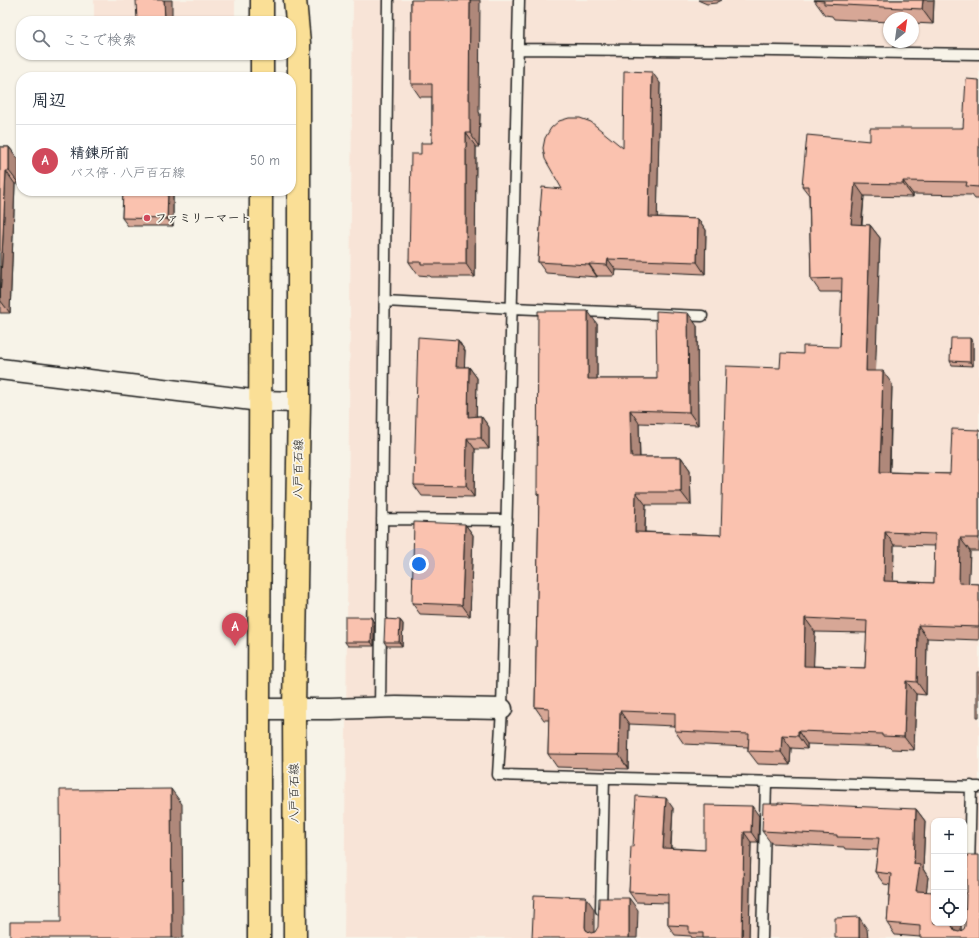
<!DOCTYPE html>
<html lang="ja">
<head>
<meta charset="utf-8">
<style>
  :root { --surface:#fff; --page:#f2f2f3; --text:#1f2937; --muted:#747a83; --line:#e0e1e3; --accent:#d1495b }
  body { margin:0; font-family:"Comic Neue","Klee One",sans-serif; background:var(--page); color:var(--text) }
  .controls { position:absolute; right:12px; bottom:12px; display:grid; overflow:hidden; border-radius:8px; box-shadow:0 1px 3px #0004 }
  .controls button { width:36px; height:36px; display:grid; place-items:center; padding:0; border:0; border-bottom:1px solid var(--line); background:var(--surface); color:var(--text); font:20px sans-serif }
  .compass { position:absolute; left:883px; top:12px; width:36px; height:36px; border-radius:50%; background:var(--surface); box-shadow:0 1px 3px #0004; rotate:29deg }
  .you { position:absolute; left:419px; top:564px; width:14px; height:14px; margin:-10px; border:3px solid #fff; border-radius:50%; background:#1a73e8; box-shadow:0 0 0 6px #1a73e833 }
  .badge { display:grid; place-items:center; width:26px; height:26px; border-radius:50%; background:var(--accent); color:#fff; font-size:13px; font-weight:700 }
  .pin { position:absolute; translate:-50% -33px; filter:drop-shadow(0 1px 2px #0008) }
  .pin::after { content:''; position:absolute; top:21px; width:14px; height:12px; background:inherit; clip-path:polygon(0 0,100% 0,50% 100%) }
  .list { margin:0; padding:0; list-style:none }
  h2 { display:flex; justify-content:space-between; align-items:center; height:52px; margin:0; padding:0 16px; font-size:17px }
  h2 small { font-size:13px; font-weight:400; color:var(--muted) }
  .list li { display:grid; grid-template-columns:26px 1fr auto; gap:12px; align-items:center; box-sizing:border-box; height:72px; padding:0 16px; border-top:1px solid var(--line) }
  .list b { display:block; font-size:15px; white-space:nowrap }
  .list p { margin:0; font-size:13px; white-space:nowrap; color:var(--muted) }
  .list em { font-size:13px; font-style:normal; color:var(--muted) }
  .icon { flex:none; width:22px; height:22px; fill:none; stroke:currentColor; stroke-width:2; stroke-linecap:round; stroke-linejoin:round }
  .map { position:relative; flex:none; width:979px; height:938px; overflow:hidden }
  .search { position:absolute; background:var(--surface); box-shadow:0 1px 3px #0004; left:16px; top:16px; width:280px; height:44px; display:flex; align-items:center; gap:10px; box-sizing:border-box; padding:0 14px; border-radius:16px; color:var(--muted); font-size:15px }
  .panel { position:absolute; background:var(--surface); box-shadow:0 1px 3px #0004; left:16px; top:72px; width:280px; height:124px; border-radius:16px }
  .map>svg:first-child { display:block }
</style>
</head>
<body>
<div class="map">
<svg width="979" height="938" viewBox="0 0 979 938">
  <rect width="100%" height="100%" fill="#f7f3e8"/>
  <filter id="ink" filterUnits="userSpaceOnUse"><feTurbulence type="fractalNoise" baseFrequency=".025" numOctaves="2"/><feDisplacementMap in="SourceGraphic" scale="8" xChannelSelector="R" yChannelSelector="G"/><feConvolveMatrix kernelMatrix="1 2 1 2 8 2 1 2 1" color-interpolation-filters="sRGB"/></filter>
  <g filter="url(#ink)">
    <!-- built -->
    <path fill="#f8e4d7" fill-rule="evenodd" d="M94,0H235V21H94Z
      M353,0H979V938H344ZM889,18H913V42H889ZM934,821H964V923H934Z"/>
    <g fill="none" stroke-linecap="round" stroke-linejoin="round">
      <defs>
        <path id="lane" d="M519,0L502,709L498,775L979,787
          M518,49L775,51L979,54
          M385,301L512,308L702,316
          M382,519L507,520
          M380,708L388,0
          M969,868L971,786
          M601,910L604,778
          M762,938L766,782"/>
        <path id="street" d="M0,369L260,401L299,402
          M259,709H330L396,707L502,709"/>
        <path id="primary" d="M262,21V0
          M262,77V55
          M259,938V709L261,191
          M295,938L294,709L299,402V43L295,0"/>
      </defs>
      <!-- lane casing -->
      <use href="#lane" stroke="#1c1c1c" stroke-width="13"/>
      <!-- street casing -->
      <use href="#street" stroke="#1c1c1c" stroke-width="23"/>
      <!-- primary casing -->
      <use href="#primary" stroke="#1c1c1c" stroke-width="25"/>
      <!-- lane -->
      <use href="#lane" stroke="#f7f3e8" stroke-width="10"/>
      <!-- street -->
      <use href="#street" stroke="#f7f3e8" stroke-width="20"/>
      <!-- primary -->
      <use href="#primary" stroke="#fadf96" stroke-width="22"/>
    </g>
    <!-- wall -->
    <path fill="#d7a796" stroke="#1c1c1c" fill-rule="evenodd" d="M411,0L480,114L479,147H476L475,277H431L430,276L418,275L409,262L421,154L432,143V97H420L411,84Z
      M698,0H722L716,3L707,4L700,1Z
      M814,0H934L933,24L913,23V18H889V22L834,19L832,16L825,15Z
      M979,80V199H975L972,195L913,194V197L864,196L862,225H870L880,238L875,371L892,384L890,472L950,474L979,430V551H970L968,584H979V640L927,638L926,695L916,694L914,750L891,749L889,747L807,744V749L791,748L790,765L758,764L748,751V747L684,744L675,731V726L629,724L628,769L557,767L548,754L549,720H544L535,707L539,495L537,494L597,324V379H657L697,326L698,425L639,423L640,457H681L690,470L691,505H646L645,532L721,535L780,368L803,354L840,347L842,292H820L811,279L809,195L802,186L870,141L963,128ZM894,545L935,546L934,583L893,581ZM815,632L867,633L865,668L813,666Z
      M660,83L657,217L698,219L706,230L705,274L616,270L615,276H597V277L546,273L538,262L541,212L540,211L562,189L623,148Z
      M0,147H9L19,160V184H15L10,313H0Z
      M123,191H173V226H128L122,218Z
      M458,340L465,351L464,367H469L477,378L476,416H481L489,427V449H475L474,497L422,496L414,485Z
      M973,342V366L952,365L950,361Z
      M465,524L473,535L470,616L420,614L412,603Z
      M371,617L374,623V646H348L345,642Z
      M400,620L403,624L402,646H387L384,642Z
      M673,808L671,848L705,850L759,816L758,842H751L749,938H692L691,936L675,935L668,925V903L636,902L629,892L633,847Z
      M916,809L925,821L923,869L928,877L926,892L934,923H961V931L979,938L920,937L895,935L887,923L890,885L884,884L875,872L878,850L845,849L844,847L771,843L762,831Z"/>
    <!-- shaded-wall -->
    <path fill="#af887a" stroke="#1c1c1c" d="M164,0H172V21H165Z
      M470,0H480L479,112L480,114L479,147L470,133L469,100Z
      M923,0H934L933,24L922,9Z
      M652,72L660,83L657,229L649,217Z
      M466,133L476,147L475,277L466,264Z
      M9,147L19,160V184L9,171Z
      M6,171L15,184L10,313L0,300Z
      M903,181L913,194V197L903,184Z
      M855,183L864,196L860,238L851,224Z
      M168,191H173V226L167,219Z
      M698,219L706,230L705,274L697,262Z
      M870,225L880,238L875,384L866,371Z
      M608,259L616,270L615,276L607,265Z
      M589,264L597,276V277L589,265Z
      M588,311L597,324V392L588,379Z
      M688,313L697,326L698,425L689,412Z
      M970,338L973,342V366L970,362Z
      M458,340L465,351L464,378L456,367Z
      M469,367L477,378L476,428L468,417Z
      M883,371L892,384L889,485L880,472Z
      M630,410L639,423L640,470L631,457Z
      M481,416L489,427V449L481,438Z
      M467,438L475,449L474,497L466,486Z
      M681,457L690,470L691,505L681,492Z
      M636,492L646,505L644,545L635,532Z
      M465,524L473,535L470,616L462,605Z
      M885,532L894,545L893,594L884,581Z
      M960,538L970,551L968,597L959,583Z
      M371,617L374,623V646L371,642Z
      M805,618L815,632L813,679L804,666Z
      M400,620L403,624L402,646L399,642Z
      M918,625L927,638L926,695L917,682Z
      M906,681L916,694L914,750L904,737Z
      M620,711L629,724L628,769L619,755Z
      M798,731L807,744V749L798,736Z
      M782,735L791,748L790,765L781,752Z
      M171,789L182,804L183,938H172Z
      M666,798L673,808L670,858L663,848Z
      M752,806L759,816L758,842L751,832Z
      M916,809L925,821L923,869L928,877L925,904L916,891L914,864Z
      M744,832L751,842L749,938H742Z
      M586,897L594,909V938L586,930L585,927Z
      M629,898L638,910L637,938H629Z
      M859,917L867,929L868,938H859Z
      M952,923H961V938L955,931L952,926Z"/>
    <!-- building -->
    <path fill="#fac2af" stroke="#1c1c1c" fill-rule="evenodd" d="M136,0H164L165,21H137Z
      M411,0H470L469,100H470V133H466V264H421V262H409L411,154H421V143H432V84H411Z
      M814,0H923L922,9L824,4V1Z
      M624,71L652,72L649,217L698,219L697,262L608,259L607,265L589,264V265L538,262L541,211H540L542,187L562,189L545,159L543,148L545,138L551,128L559,121L569,118H580L591,122L623,148Z
      M966,79L979,80V187L966,186L967,182L903,181V184L855,183L851,224L870,225L866,371H883L880,472L950,474L952,429L979,430V538H960L959,583L979,584V627L918,625L917,682L906,681L904,737L882,736V734L798,731V736L782,735L781,752L748,751L749,734L675,731V713L620,711L619,755L548,754L549,708L535,707L539,494H537L538,311H588V379H657L656,311L688,313L689,412L630,410L631,457H681V492H636L635,532L721,535L726,366L780,368L781,353L803,354V346L840,347L842,278L811,279L809,186H802L807,135L870,141V128H963ZM885,532L935,534L934,583L884,581ZM805,618L867,621L865,668L804,666Z
      M0,147H9V171H6L0,300Z
      M123,191H168L167,219L122,218Z
      M418,337L458,340L456,367H469L468,417L481,416V438H467L466,486L414,485Z
      M951,338H970V362L950,361Z
      M414,522L465,524L462,605L412,603Z
      M345,617H371V619H372L371,642H345Z
      M385,619L400,620L399,642H384Z
      M977,672H979V717H977Z
      M171,789L172,938H10V922H61L60,790Z
      M636,796L666,798L663,848L705,850V805L752,806L751,832H744L742,938H703V933H689V926L668,925V894L629,892L631,846L633,847Z
      M778,803L916,809L914,864L920,865L916,891L934,892V923H952V926L955,931L959,932L964,929L965,926L966,893H967V855H979V938H920V926L887,923L891,874L875,872L879,838L837,837V835L762,831L763,804H778Z
      M534,895L586,897L585,927L586,930L591,933L595,932L598,927L599,898H629V938H532Z
      M859,917V938H835V918Z"/>
  </g>
  <!-- markers -->
  <circle fill="#d1495b" stroke="#f7f3e8" stroke-width="1.5" cx="147" cy="218" r="4"/>
  <g text-anchor="middle" dominant-baseline="central" stroke-width="3.5" stroke-linejoin="round" paint-order="stroke">
    <!-- poi labels -->
    <g font-size="12" font-weight="bold" fill="#1c1c1c" stroke="#f7f3e8" text-anchor="start">
      <text x="155" y="218">ファミリーマート</text>
    </g>
    <!-- street labels -->
    <g font-size="12" fill="#1c1c1c" stroke="#f7f3e8">
      <text transform="translate(298 469) rotate(-89)">八戸百石線</text>
      <text transform="translate(294 793) rotate(-90)">八戸百石線</text>
    </g>
  </g>
</svg>
<div class="controls">
<button>+</button>
<button>−</button>
<button><svg class="icon" aria-label="locate" viewBox="0 0 24 24"><circle cx="12" cy="12" r="6"/><path d="M12 2v4M12 18v4M2 12h4M18 12h4"/></svg></button>
</div>
<svg class="compass" viewBox="-18 -18 36 36"><path d="M0-13l5 13h-10z" fill="#e53935"/><path d="M0 13l5-13h-10z" fill="#747a83"/></svg>
<div class="you"></div>
<div class="pin badge" style="left:235px;top:646px">A</div>
<div class="search"><svg class="icon" aria-label="search" viewBox="0 0 24 24"><circle cx="10" cy="10" r="6"/><path d="M15 15l6 6"/></svg>ここで検索</div>
<section class="panel">
<h2>周辺<small></small></h2>
<ul class="list">
<li><span class="badge">A</span><div><b>精錬所前</b><p>バス停 · 八戸百石線</p></div><em>50 m</em></li>
</ul>
</section>
</div>
</body>
</html>
